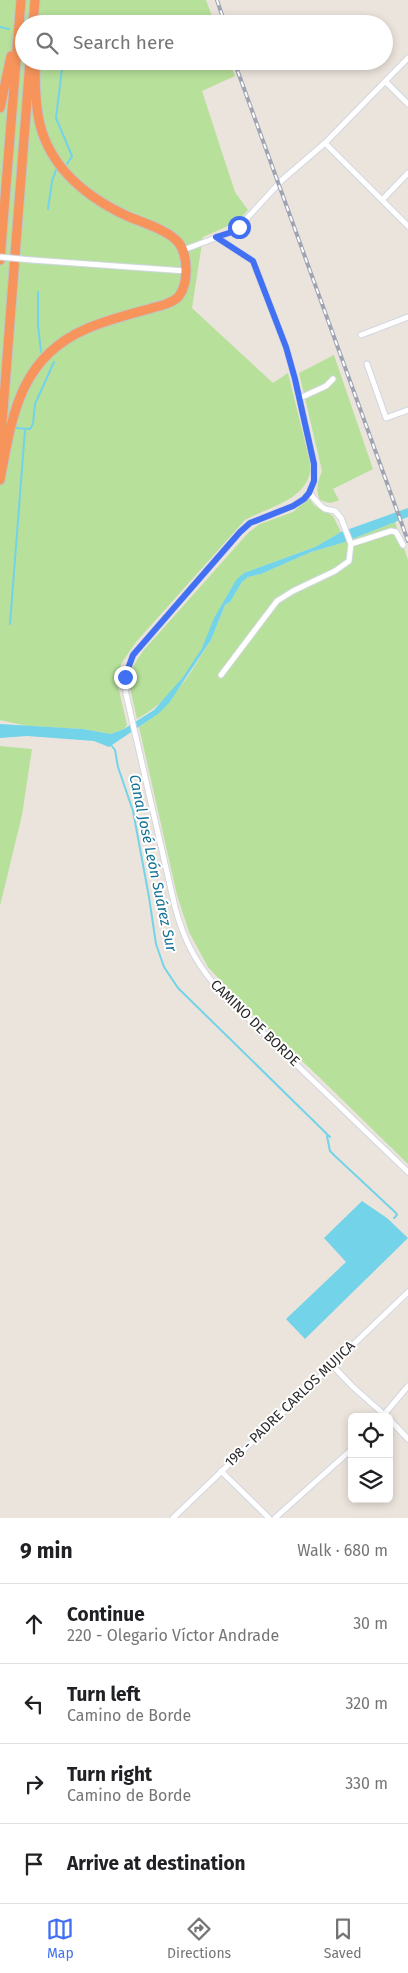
<!DOCTYPE html>
<html lang="en">
<head>
<meta charset="utf-8">
<style>
  :root { --surface:#fff; --page:#f6f6f6; --text:#202124; --muted:#757577; --line:#e0e0e0; --accent:#4270f2 }
  body { margin:0; font-family:"Fira Sans",sans-serif; background:var(--page); color:var(--text) }
  .controls { position:absolute; right:15px; bottom:15px; display:grid; overflow:hidden; border-radius:8px; box-shadow:0 2px 8px #0003 }
  .controls button { width:45px; height:45px; display:grid; place-items:center; padding:0; border:0; border-bottom:1px solid var(--line); background:var(--surface); color:var(--text); font:25px sans-serif }
  .stop { position:absolute; width:15px; height:15px; margin:-11px; border:4px solid #4270f2; border-radius:50%; background:#fff }
  .stop.end { background:#4270f2; border-color:#fff; box-shadow:0 1px 5px #0008 }
  .list { margin:0; padding:0; list-style:none }
  h2 { display:flex; justify-content:space-between; align-items:center; height:65px; margin:0; padding:0 20px; font-size:21px }
  h2 small { font-size:16px; font-weight:400; color:var(--muted) }
  .list li { display:grid; grid-template-columns:32px 1fr auto; gap:15px; align-items:center; box-sizing:border-box; height:80px; padding:0 20px; border-top:1px solid var(--line) }
  .list b { display:block; font-size:19px; white-space:nowrap }
  .list p { margin:0; font-size:16px; white-space:nowrap; color:var(--muted) }
  .list em { font-size:16px; font-style:normal; color:var(--muted) }
  .icon { flex:none; width:28px; height:28px; fill:none; stroke:currentColor; stroke-width:2; stroke-linecap:round; stroke-linejoin:round }
  .map { position:relative; flex:none; width:408px; height:1518px; overflow:hidden }
  .search { position:absolute; background:var(--surface); box-shadow:0 2px 8px #0003; left:15px; right:15px; top:15px; height:55px; display:flex; align-items:center; gap:12px; box-sizing:border-box; padding:0 18px; border-radius:28px; color:var(--muted); font-size:19px }
  .sheet { height:385px; background:var(--surface) }
  nav { display:flex; justify-content:space-around; align-items:center; box-sizing:border-box; height:70px; border-top:1px solid var(--line); background:var(--surface); font-size:14px; color:var(--muted) }
  nav a { display:grid; justify-items:center; gap:2px }
  nav .on { color:var(--accent) }
  .map>svg:first-child { display:block }
</style>
</head>
<body>
<div class="map">
<svg width="408" height="1518" viewBox="0 0 408 1518">
  <rect width="100%" height="100%" fill="#ebe4dc"/>
  <!-- green -->
  <path fill="#b7e09b" d="M0,0H206L215,24H24V61H229L235,76L202,91L235,192L248,210L237,222L203,237L192,308L273,383L288,373L311,466C309,500 270,506 245,520L136,642L121,664L118,686L127,725L124,729L111,734L83,729L27,726L0,720Z
    M334,355L373,469L333,489L339,500C332,504 327,503 320,500C315,489 318,482 322,471L299,373Z
    M309,498L314,505L333,516L341,532L315,547L244,573C224,594 215,621 203,646C188,676 166,703 137,719L129,683L132,668L143,651L249,532L260,524L293,512Z
    M395,522L408,560V1164L320,1078L246,1008L208,967L189,932L177,895L139,727L158,714L187,678L211,640L225,605L230,602L242,582L248,577L261,574L311,552L342,543Z
    M0,746L32,749L22,815L0,906Z"/>
  <!-- water -->
  <path fill="#73d3e9" d="M408,508V517L342,543L311,552L261,574L248,577L242,582L230,602L225,605L211,640L169,703L158,714L109,747L94,741L27,736L0,738V724L83,729L111,734L124,729L154,710L183,677L202,648L214,618L236,580L244,573L315,547L341,532Z
    M362,1201L387,1218L408,1238L305,1339L286,1319L346,1262L324,1238Z"/>
  <g fill="none" stroke-linecap="round" stroke-linejoin="round">
    <!-- stream -->
    <path stroke="#73d3e9" stroke-width="2" d="M0,27L9,29
      M63,61L56,118L72,156L67,164
      M48,209L52,181L56,170
      M38,292V325L41,352
      M16,428L30,429L33,424L35,404L54,362
      M10,624L25,430
      M111,745L115,750L118,767L133,811L149,897L156,944L164,967L178,988L330,1137
      M327,1136L330,1151L335,1156L396,1213L397,1215L394,1218"/>
    <defs>
      <path id="minor" d="M385,81L408,104
        M325,143L408,226
        M382,200L408,173
        M216,237L253,261L286,347L295,379L314,464V481L309,493L304,499L293,506L250,523L240,532L133,655L125,677L126,694L175,907C184,942 199,969 224,995L408,1172
        M183,250L229,233L239,227L282,180L325,143L408,58
        M32,260L186,271
        M361,335L408,317
        M367,364L386,418L408,410
        M300,398L326,386L333,379
        M351,544L391,531L396,532L403,545
        M221,675L277,601L293,591L335,571L349,561L351,544L341,518L335,511L325,509L321,506L309,493
        M331,1364L353,1387L387,1417
        M382,1417L408,1386
        M389,1419L408,1439
        M221,1471L269,1518
        M173,1518L408,1292
        M275,1518L352,1449"/>
      <path id="motorway" d="M33,24L35,0
        M0,108L11,56
        M0,260L21,0
        M0,450L30,61
        M0,480C12,417 19,358 86,329C111,318 140,312 166,304C171,302 176,300 179,296C189,283 188,254 178,242C168,230 141,222 127,216C84,196 46,164 38,115C35,97 35,79 35,61"/>
    </defs>
    <!-- minor casing -->
    <use href="#minor" stroke="#d2d6e2" stroke-width="7"/>
    <!-- motorway casing -->
    <use href="#motorway" stroke="#c3c3c3" stroke-width="11"/>
    <!-- minor -->
    <use href="#minor" stroke="#fff" stroke-width="5"/>
    <!-- motorway -->
    <use href="#motorway" stroke="#f7945b" stroke-width="9"/>
    <defs>
      <path id="rail" d="M217,0L225,24
        M234,61L408,541"/>
    </defs>
    <!-- rail casing -->
    <use href="#rail" stroke="#9fa4b3" stroke-width="4"/>
    <!-- rail -->
    <use href="#rail" stroke="#fff" stroke-width="2" stroke-dasharray="5.5" stroke-linecap="butt"/>
    <defs>
      <path id="minor-bridge" d="M0,257L32,260"/>
    </defs>
    <!-- minor-bridge casing -->
    <use href="#minor-bridge" stroke="#d2d6e2" stroke-width="7" stroke-linecap="butt"/>
    <!-- minor-bridge -->
    <use href="#minor-bridge" stroke="#fff" stroke-width="5"/>
  </g>
  <g fill="none" stroke-linecap="round" stroke-linejoin="round">
    <!-- route -->
    <path stroke="#4270f2" stroke-width="6" d="M125,677L133,655L240,532L250,523L293,506L304,499L309,493L314,481V464L295,379L286,347L253,261L216,237L229,233L239,227"/>
  </g>
  <g text-anchor="middle" dominant-baseline="central" stroke-width="4" stroke-linejoin="round" paint-order="stroke">
    <!-- street labels -->
    <g font-size="14" fill="#2a2a2a" stroke="#fff">
      <text transform="translate(255 1023) rotate(44)">CAMINO DE BORDE</text>
      <text transform="translate(290 1404) rotate(-44)">198 - PADRE CARLOS MUJICA</text>
    </g>
    <!-- water labels -->
    <g font-size="15" font-style="italic" fill="#137295" stroke="#fff">
      <text transform="translate(153 863) rotate(78)">Canal José León Suárez Sur</text>
    </g>
  </g>
</svg>
<div class="controls">
<button><svg class="icon" aria-label="locate" viewBox="0 0 24 24"><circle cx="12" cy="12" r="6"/><path d="M12 2v4M12 18v4M2 12h4M18 12h4"/></svg></button>
<button><svg class="icon" aria-label="layers" viewBox="0 0 24 24"><path d="M12 4l9 5-9 5-9-5zM3 14l9 5 9-5"/></svg></button>
</div>
<div class="stop" style="left:239px;top:227px"></div>
<div class="stop end" style="left:125px;top:677px"></div>
<div class="search"><svg class="icon" aria-label="search" viewBox="0 0 24 24"><circle cx="10" cy="10" r="6"/><path d="M15 15l6 6"/></svg>Search here</div>
</div>
<section class="sheet">
<h2>9 min<small>Walk · 680 m</small></h2>
<ul class="list">
<li><svg class="icon" aria-label="ahead" viewBox="0 0 24 24"><path d="M12 20V5M6 11l6-6 6 6"/></svg><div><b>Continue</b><p>220 - Olegario Víctor Andrade</p></div><em>30 m</em></li>
<li><svg class="icon" aria-label="left" viewBox="0 0 24 24"><path d="M17 20v-9H6M10 6l-5 5 5 5"/></svg><div><b>Turn left</b><p>Camino de Borde</p></div><em>320 m</em></li>
<li><svg class="icon" aria-label="right" viewBox="0 0 24 24"><path d="M7 20v-9h11M14 6l5 5-5 5"/></svg><div><b>Turn right</b><p>Camino de Borde</p></div><em>330 m</em></li>
<li><svg class="icon" aria-label="arrive" viewBox="0 0 24 24"><path d="M6 21V4h12l-3 4 3 4H6"/></svg><div><b>Arrive at destination</b></div></li>
</ul>
</section>
<nav>
<a class="on"><svg class="icon" aria-label="map" viewBox="0 0 24 24"><path d="M3 6l6-2 6 2 6-2v14l-6 2-6-2-6 2zM9 4v14M15 6v14"/></svg>Map</a>
<a><svg class="icon" aria-label="directions" viewBox="0 0 24 24"><path d="M12 3l9 9-9 9-9-9zM9 14v-3h6M13 9l2 2-2 2"/></svg>Directions</a>
<a><svg class="icon" aria-label="saved" viewBox="0 0 24 24"><path d="M7 4h10v16l-5-4-5 4z"/></svg>Saved</a>
</nav>
</body>
</html>
